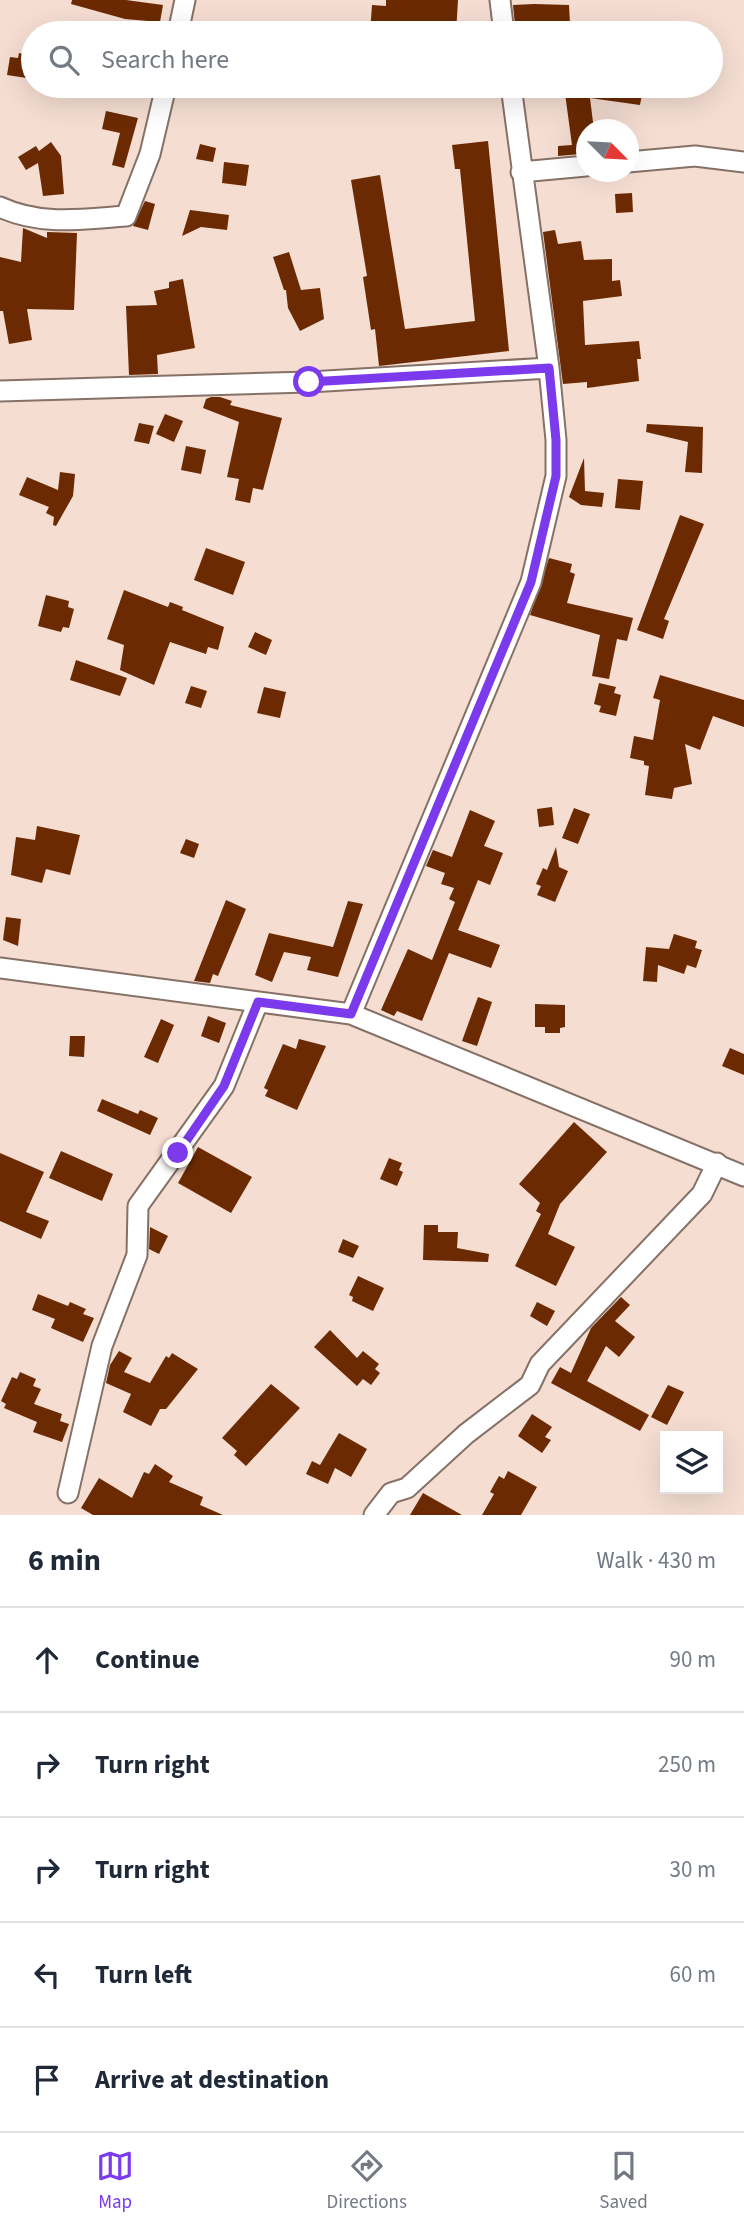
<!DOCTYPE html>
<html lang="en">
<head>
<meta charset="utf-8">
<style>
  :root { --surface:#fff; --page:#f2f2f3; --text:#1f2937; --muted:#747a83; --line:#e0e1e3; --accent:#7c3aed }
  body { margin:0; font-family:"Source Sans 3",sans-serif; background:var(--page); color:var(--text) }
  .controls { position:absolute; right:21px; bottom:21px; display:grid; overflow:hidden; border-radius:0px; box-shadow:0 7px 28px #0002 }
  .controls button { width:63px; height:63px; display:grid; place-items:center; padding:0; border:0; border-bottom:2px solid var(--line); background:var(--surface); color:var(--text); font:35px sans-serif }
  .compass { position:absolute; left:576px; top:119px; width:63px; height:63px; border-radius:50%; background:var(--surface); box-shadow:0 7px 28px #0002; rotate:114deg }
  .stop { position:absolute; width:21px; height:21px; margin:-16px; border:5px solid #7c3aed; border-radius:50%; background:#fff }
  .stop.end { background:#7c3aed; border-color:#fff; box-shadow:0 2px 7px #0008 }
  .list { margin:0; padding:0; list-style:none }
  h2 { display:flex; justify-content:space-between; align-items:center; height:91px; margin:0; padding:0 28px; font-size:30px }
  h2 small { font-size:23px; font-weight:400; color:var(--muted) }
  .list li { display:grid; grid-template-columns:46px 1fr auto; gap:21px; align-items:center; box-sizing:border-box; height:105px; padding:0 28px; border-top:2px solid var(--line) }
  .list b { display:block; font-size:26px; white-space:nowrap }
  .list em { font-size:23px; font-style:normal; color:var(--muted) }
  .icon { flex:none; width:38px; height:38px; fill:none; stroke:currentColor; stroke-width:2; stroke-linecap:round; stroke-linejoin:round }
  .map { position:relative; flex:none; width:744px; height:1515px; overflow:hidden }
  .search { position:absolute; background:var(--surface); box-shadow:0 7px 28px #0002; left:21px; right:21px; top:21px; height:77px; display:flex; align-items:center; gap:18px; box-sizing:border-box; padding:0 24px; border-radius:38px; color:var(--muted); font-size:26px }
  .sheet { height:616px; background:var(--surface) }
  nav { display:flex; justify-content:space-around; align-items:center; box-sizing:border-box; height:98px; border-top:2px solid var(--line); background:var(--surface); font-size:19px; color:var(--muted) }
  nav a { display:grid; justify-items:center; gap:4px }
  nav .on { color:var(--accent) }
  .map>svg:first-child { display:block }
</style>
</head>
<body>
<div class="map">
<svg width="744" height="1515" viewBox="0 0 744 1515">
  <rect width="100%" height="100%" fill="#f5ddd2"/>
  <!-- building -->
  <path fill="#6b2a02" d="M72,0H126L163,5L160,22L125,19L71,4Z
    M386,0H458L456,33H370L372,5L386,6Z
    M534,4L569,5L570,24L515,25L513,5Z
    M19,53L33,56V79L7,75L10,57L18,58Z
    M564,86H588V93L615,89L616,86L643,89L640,105L590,98L594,130H586V147L581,148V154L558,156V146L572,145Z
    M106,111L138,118L124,168L112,165L120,133L102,129Z
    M488,141L509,351L379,366L375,329L371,330L363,277L367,276L351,180L380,175L405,329L475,321L460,169H455L452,145Z
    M51,142L61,156L64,194L43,196L38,163L26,170L18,157L36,146L39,151Z
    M200,144L216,148L213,162L196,159Z
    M224,162L249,165L246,186L222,183Z
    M632,193L633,212L616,213L615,194Z
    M145,201L155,204L148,230L133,226Z
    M190,210L229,215L227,230L201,227L182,236Z
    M23,228L47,238V232L77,233L74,310L27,309L32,340L9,344L3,311H0V257L21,262Z
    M555,230L558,244L581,241L584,260L612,259V281L620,280L622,296L583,301L585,345L639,341L641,359H637L639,381L587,388V382L563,384L543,232Z
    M289,252L301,290L320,288L324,319L300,331L288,308L286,290H284L273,257Z
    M183,279L195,348L157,355L158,374L129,375L126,306L157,305L154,291L169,288V282Z
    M211,397H220L232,401L230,405L282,418L263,490L253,488L250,503L235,500L239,479L227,477L239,422L203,408L206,399Z
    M165,414L183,421L174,442L156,434Z
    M139,423L154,426L149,444L134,441Z
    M647,424L703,427L702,473L685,472L688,442L646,432Z
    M186,446L206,450L201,474L181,470Z
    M584,458L585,491L604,493L602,507L581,505L569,497Z
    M60,472L75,474L73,496L56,526L53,525L54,517L46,513L49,507L19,495L27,477L58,490Z
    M618,479L643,481L640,510L615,508Z
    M680,515L704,524L664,619L669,621L663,639L637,630Z
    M206,548L245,562L233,595L194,580Z
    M549,558L572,564L570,572L575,574L567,603L633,618L627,641L617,639L609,679L592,676L600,635L530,615Z
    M124,590L168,607L170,602L183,607L182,610L224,627L218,650L208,647L206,654L170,642L154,685L120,670L124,645L107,639Z
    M46,595L69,601L68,607L74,609L69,628L63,627L61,632L38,626Z
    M255,632L272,640L266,655L248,647Z
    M76,660L127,678L120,696L70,680Z
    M660,675L744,700V727L713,716L700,750L685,744L692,784L674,788L672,799L645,795L649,766L644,765V761L630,758L634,736L653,740L660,700L653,698Z
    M599,683L616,687L614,693L621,695L616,716L599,712L601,706L594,704Z
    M191,686L207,691L201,708L185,703Z
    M264,687L286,692L280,718L257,713Z
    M552,807L554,825L539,827L537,809Z
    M574,808L590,814L578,844L562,838Z
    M470,810L495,821L484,846L503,853L490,885L478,880L458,930L500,945L491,968L449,953L422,1021L397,1011L394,1016L381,1010L408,949L432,960L455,902L449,899L454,888L441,884L445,873L426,866L433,850L452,857Z
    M37,826L80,835L70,875L46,869L42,883L11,875L16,837L35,840Z
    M186,839L199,844L194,858L180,853Z
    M556,847L559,867L568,871L555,902L537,895L541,886L536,884L543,868L547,870Z
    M226,900L246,909L218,976L213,974L210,983L194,981Z
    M348,901L363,904L338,977L307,970L311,957L284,952L272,982L255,975L269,933L333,947Z
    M6,917L21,919L18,946L3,940Z
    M674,934L697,941L695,948L702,950L696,968L687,965L684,974L658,965L657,982L643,981L646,947L669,949Z
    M478,997L492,1002L477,1046L462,1041Z
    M535,1004L565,1005V1027L560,1028V1033H545V1027H535Z
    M208,1016L226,1023L219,1043L201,1036Z
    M161,1019L174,1025L158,1063L144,1057Z
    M70,1036H85L84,1057L69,1056Z
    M299,1039L326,1046L297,1110L265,1096L268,1090L264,1088L283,1044L296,1049Z
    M730,1048L744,1054V1075L722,1066Z
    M102,1099L138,1114L140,1110L158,1118L150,1135L97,1111Z
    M574,1122L607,1152L560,1204L548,1234L575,1247L556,1286L515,1266L541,1214L536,1211L540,1203L519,1184Z
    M198,1147L252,1177L231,1213L178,1183Z
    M61,1151L113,1174L102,1201L49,1178Z
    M0,1153L44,1172L26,1212L49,1221L41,1239L0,1221Z
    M389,1158L402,1163L399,1170L403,1172L397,1186L380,1179Z
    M424,1225H438V1232H458L457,1248L489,1254L488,1262L423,1260Z
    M150,1227L168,1236L159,1254L149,1249Z
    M343,1239L359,1246L353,1258L338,1252Z
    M358,1276L384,1288L373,1311L352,1301L353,1297L349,1295Z
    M38,1294L68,1306L70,1302L86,1309L83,1314L94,1318L83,1342L51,1328L55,1319L32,1310Z
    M621,1297L630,1305L615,1321L635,1337L619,1357L606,1346L587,1381L649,1415L640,1431L551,1383L560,1367L571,1373L591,1328Z
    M537,1302L555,1311L547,1326L530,1316Z
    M330,1330L357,1358L363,1351L379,1364L375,1369L380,1373L371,1385L363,1379L357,1386L314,1347Z
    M119,1351L132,1358L124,1372L150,1383L166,1356L169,1358L172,1353L198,1369L166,1409H160L151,1426L123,1412L131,1394L106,1383L110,1365Z
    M20,1372L36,1379L33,1386L41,1389L34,1404L62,1414L60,1421L69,1424L62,1442L33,1432L37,1422L4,1408L6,1404L1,1401L12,1377L17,1379Z
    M271,1384L300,1408L246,1466L234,1455L237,1451L222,1438Z
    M668,1385L684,1392L667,1425L651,1417Z
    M532,1414L552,1427L545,1437L551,1440L542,1453L518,1436Z
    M339,1433L367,1449L351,1477L335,1468L328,1484L306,1474L312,1461L320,1465Z
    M155,1464L173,1476L169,1482L203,1497L200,1505L223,1515H93L81,1508L99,1478L132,1498L144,1472L149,1474Z
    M508,1471L537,1487L521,1515H482L494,1494L490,1492L499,1476L504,1479Z
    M423,1493L462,1515H410Z"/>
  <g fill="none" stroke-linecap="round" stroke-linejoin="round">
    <defs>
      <path id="minor" d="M500,0L504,33
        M178,33L185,0
        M628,162L695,156L744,162
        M521,172L586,166
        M0,207C41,226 82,219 126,216L150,154L166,86
        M0,391L309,382L549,368
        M0,968L351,1014L744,1176
        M351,1014L531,582L556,476V440L549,368L511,86
        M68,1493L102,1346L137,1255L138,1206L224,1086L258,1002
        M374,1515L391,1493L407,1488L466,1434L530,1385L540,1364L702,1194L717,1163"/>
    </defs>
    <!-- minor casing -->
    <use href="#minor" stroke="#867167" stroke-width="23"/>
    <!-- minor -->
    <use href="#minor" stroke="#fff" stroke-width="19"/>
  </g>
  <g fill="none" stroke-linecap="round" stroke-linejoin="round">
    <!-- route -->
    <path stroke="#7c3aed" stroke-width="9" d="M178,1153L224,1086L258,1002L351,1014L531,582L556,476V440L549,368L309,382"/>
  </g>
</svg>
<div class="controls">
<button><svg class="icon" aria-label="layers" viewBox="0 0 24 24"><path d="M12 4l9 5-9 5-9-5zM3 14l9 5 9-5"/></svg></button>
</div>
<svg class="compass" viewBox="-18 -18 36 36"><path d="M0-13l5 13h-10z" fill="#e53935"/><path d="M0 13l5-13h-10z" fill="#747a83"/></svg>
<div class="stop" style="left:309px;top:382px"></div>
<div class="stop end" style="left:178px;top:1153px"></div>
<div class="search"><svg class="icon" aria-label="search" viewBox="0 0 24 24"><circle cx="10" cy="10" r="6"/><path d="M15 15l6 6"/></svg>Search here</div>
</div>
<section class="sheet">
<h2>6 min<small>Walk · 430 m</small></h2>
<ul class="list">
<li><svg class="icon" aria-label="ahead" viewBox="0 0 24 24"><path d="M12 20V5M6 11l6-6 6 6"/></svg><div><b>Continue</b></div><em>90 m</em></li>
<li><svg class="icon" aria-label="right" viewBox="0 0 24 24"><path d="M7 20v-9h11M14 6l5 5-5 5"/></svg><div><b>Turn right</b></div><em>250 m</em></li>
<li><svg class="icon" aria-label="right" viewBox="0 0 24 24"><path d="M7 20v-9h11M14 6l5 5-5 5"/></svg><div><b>Turn right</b></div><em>30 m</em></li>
<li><svg class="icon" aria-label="left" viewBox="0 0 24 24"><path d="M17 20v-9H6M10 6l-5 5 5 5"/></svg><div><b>Turn left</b></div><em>60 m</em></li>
<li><svg class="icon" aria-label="arrive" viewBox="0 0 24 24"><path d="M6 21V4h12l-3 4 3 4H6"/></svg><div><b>Arrive at destination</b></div></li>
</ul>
</section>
<nav>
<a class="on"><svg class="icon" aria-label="map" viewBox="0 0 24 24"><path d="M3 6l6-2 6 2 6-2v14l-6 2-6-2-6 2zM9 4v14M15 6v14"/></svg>Map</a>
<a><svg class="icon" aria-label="directions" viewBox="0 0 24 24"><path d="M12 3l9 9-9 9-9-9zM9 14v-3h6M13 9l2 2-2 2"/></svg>Directions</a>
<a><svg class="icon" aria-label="saved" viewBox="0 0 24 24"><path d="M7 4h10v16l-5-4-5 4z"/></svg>Saved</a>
</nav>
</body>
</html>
